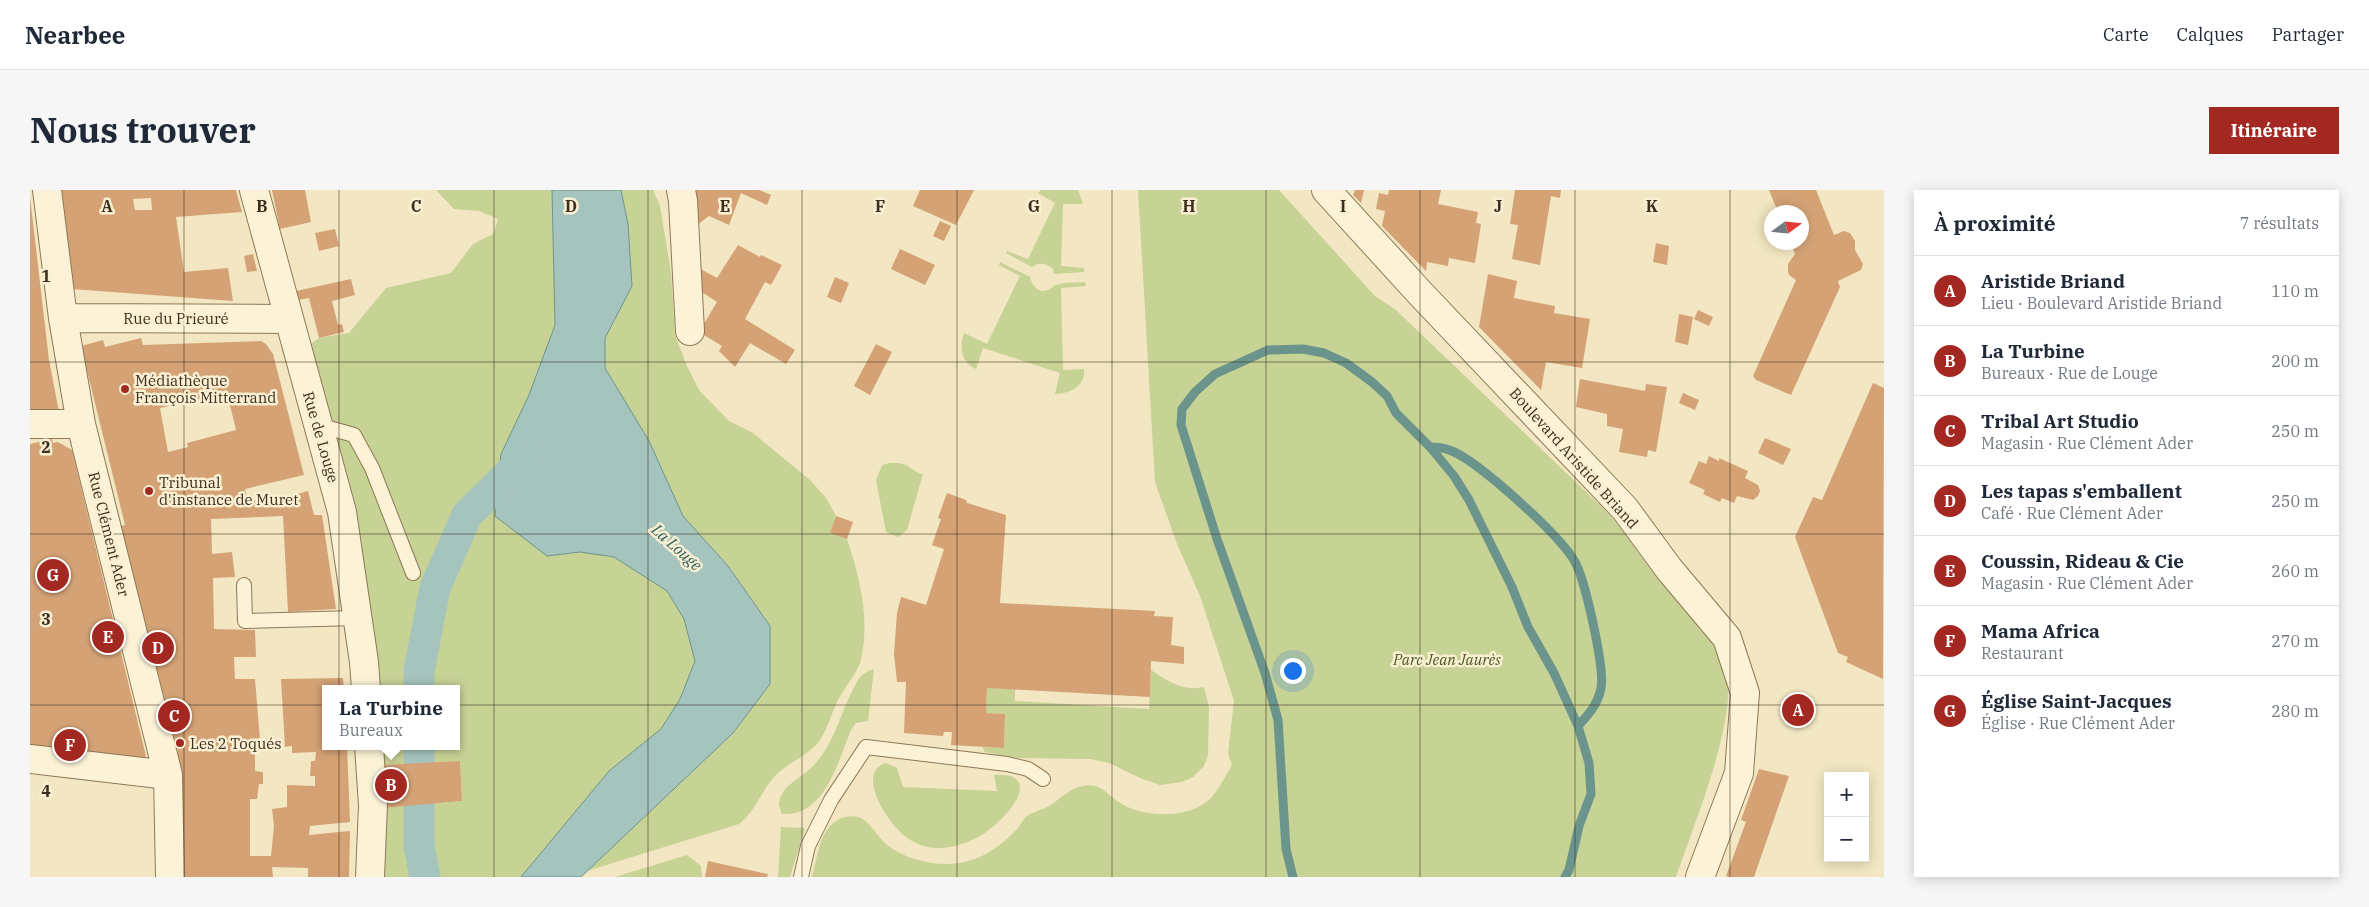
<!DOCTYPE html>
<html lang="fr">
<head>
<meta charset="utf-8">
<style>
  :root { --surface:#fff; --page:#f6f6f7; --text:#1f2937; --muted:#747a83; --line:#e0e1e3; --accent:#a32821 }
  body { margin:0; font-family:"IBM Plex Serif",serif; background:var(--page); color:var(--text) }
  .controls { position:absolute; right:15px; bottom:15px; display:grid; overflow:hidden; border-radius:0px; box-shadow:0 2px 12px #0003 }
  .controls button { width:45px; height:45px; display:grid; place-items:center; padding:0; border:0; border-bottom:1px solid var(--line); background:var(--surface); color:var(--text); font:25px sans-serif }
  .compass { position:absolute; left:1734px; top:15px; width:45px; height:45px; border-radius:50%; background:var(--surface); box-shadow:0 2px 12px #0003; rotate:75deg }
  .you { position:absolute; left:1262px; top:480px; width:18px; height:18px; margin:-12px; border:4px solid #fff; border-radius:50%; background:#1a73e8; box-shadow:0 0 0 8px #1a73e833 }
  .badge { display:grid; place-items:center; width:32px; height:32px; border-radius:50%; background:var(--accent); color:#fff; font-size:16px; font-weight:700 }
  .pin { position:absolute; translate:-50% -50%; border:2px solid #fff; box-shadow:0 1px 5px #0006 }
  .popup { position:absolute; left:292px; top:495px; width:138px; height:65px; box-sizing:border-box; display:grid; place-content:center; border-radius:0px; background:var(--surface); filter:drop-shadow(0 1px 4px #0005); font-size:16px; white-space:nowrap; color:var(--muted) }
  .popup b { font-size:19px; color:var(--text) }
  .popup::after { content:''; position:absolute; left:50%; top:100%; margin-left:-10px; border:10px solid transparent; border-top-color:var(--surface) }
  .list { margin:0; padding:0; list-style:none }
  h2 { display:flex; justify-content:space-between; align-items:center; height:65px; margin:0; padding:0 20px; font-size:21px }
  h2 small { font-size:16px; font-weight:400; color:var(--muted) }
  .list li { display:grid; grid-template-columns:32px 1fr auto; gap:15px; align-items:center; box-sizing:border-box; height:70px; padding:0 20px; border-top:1px solid var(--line) }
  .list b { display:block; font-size:19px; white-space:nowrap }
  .list p { margin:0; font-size:16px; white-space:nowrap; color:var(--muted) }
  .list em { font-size:16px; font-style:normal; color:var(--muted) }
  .map { position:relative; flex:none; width:1854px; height:687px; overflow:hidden; border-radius:0px }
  header { display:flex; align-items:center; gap:30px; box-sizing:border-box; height:70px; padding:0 25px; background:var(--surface); border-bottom:1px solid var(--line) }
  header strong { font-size:24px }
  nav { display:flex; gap:28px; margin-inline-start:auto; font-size:18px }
  .intro { display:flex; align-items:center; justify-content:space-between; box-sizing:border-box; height:120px; padding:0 30px }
  h1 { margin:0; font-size:35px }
  .button { padding:12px 22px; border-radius:0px; background:var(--accent); color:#fff; font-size:18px; font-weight:700 }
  main { display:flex; gap:30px; padding:0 30px }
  aside { flex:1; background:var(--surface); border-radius:0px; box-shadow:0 2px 12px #0003 }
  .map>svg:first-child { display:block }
</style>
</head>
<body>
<header>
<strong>Nearbee</strong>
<nav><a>Carte</a><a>Calques</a><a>Partager</a></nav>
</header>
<div class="intro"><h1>Nous trouver</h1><a class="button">Itinéraire</a></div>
<main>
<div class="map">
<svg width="1854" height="687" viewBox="0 0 1854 687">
  <rect width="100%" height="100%" fill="#f2e7c2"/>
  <!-- green -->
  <path fill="#c7d295" d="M406,0H522L525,135L499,205L471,264L517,366L550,362L584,367L637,401L654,429L665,471L650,509L631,539L579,581L491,687H352L353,618L432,611L430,571L350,575L351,556H426V499H349L279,155L289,148L319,143L356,98L421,83L443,54L463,44L468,29L449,21L424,19Z
    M591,0H623L630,16L641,82L645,145L657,176L669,200L699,231L723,243L780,290L797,309L806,326L800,343L817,349C830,388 841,432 830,473C828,480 812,502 807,512C800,527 797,543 785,556C774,567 759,573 748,583C732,598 726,621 709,634L557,681L703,543L740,494V436L698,376L653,326L619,251L575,178V148L602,96L598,34Z
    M1011,0H1048L1053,14H1033L1031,76L1054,78V82L1024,84L1023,79C1016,73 1009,72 1002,77L976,63L977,61L998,69L1025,13L1008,3Z
    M1108,0H1249L1345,106L1366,120L1578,323C1595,342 1608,364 1624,383C1643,405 1689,448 1696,475C1710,526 1663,636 1646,687H782C788,666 789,634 815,627C837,622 842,641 856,654C871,667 896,674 916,674C944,674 966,661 985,641C990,637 992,630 997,626C1004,621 1013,620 1021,615C1031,608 1040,598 1053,596C1071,592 1078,606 1092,614C1114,627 1150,628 1172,615C1186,607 1194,588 1202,575L1198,563L1204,511L1170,406L1147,354L1125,292Z
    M970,72L1000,87C1002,96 1009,105 1020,99C1025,97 1021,96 1026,95C1035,92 1046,93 1055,92L1056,96L1031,98L1033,180L1054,179C1056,196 1040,204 1025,204L1030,183L953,158L946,179C931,173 929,156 934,143L957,154L990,86L969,75Z
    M860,273C882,272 879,281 893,284L877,340L868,347L856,342L846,290L852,275Z
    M844,479L838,531L826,533L821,540C808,571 795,627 752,624L749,615C750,595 771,589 783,576C807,551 811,518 828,490C832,484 837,481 844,479Z
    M1121,480C1138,491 1153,502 1174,497L1179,517L1178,565L1174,576L1163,587L1152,592L1130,595L1110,588L1079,573L1061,569L985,568L955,562L952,557L974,558L975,524L956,523L957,498L985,499V511L1119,519Z
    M856,573L867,578L873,597L967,601L964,585C970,585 981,584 986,589C1003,604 961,641 948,647C935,654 919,659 904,658C895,657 883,653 876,647C859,635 824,583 856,573Z
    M751,637L775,638L760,687H748Z
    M657,665L671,676L672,687H585Z"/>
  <!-- water -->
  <path fill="#a5c4bd" stroke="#6b948c" d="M522,0H591L598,34L602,96L575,148V178L619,251L653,326L698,376L740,436V494L703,543L551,687H491L579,581L631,539L650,509L665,471L654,429L637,401L584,367L550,362L517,366L465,326L471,264L499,205L525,135Z"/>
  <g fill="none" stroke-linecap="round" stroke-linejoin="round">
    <!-- stream -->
    <path stroke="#6b948c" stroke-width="9" d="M1400,257C1407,257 1415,258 1422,261C1450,273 1530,345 1545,372C1555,390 1575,478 1571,498C1568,514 1559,524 1548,536
      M1263,687L1256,659L1248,530L1235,483L1187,349L1151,235L1152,219L1165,202L1185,184L1238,160L1273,159L1294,163L1316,173L1342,192L1357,206L1366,223L1400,257L1424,286L1439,310L1482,397L1498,437L1524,483L1548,536L1559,573L1561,604L1549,636L1539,680L1535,687"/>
    <!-- canal -->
    <path stroke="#a5c4bd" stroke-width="31" d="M389,499V481L405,398L437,325L497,266
      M389,556V655L395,687"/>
  </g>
  <!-- building -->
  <path fill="#d4a275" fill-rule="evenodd" d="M29,0H206L212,22L146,27L154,82L198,78L203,111L42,99ZM121,8L122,20H105L103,9Z
    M242,0H275L281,32L250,39Z
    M658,0H729L741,5L737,15L711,3L699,35L679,26L663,38Z
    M890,0H944L926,35L883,16Z
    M1325,0H1334L1331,13L1323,5Z
    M1359,0H1411L1408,14L1448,22L1446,33L1451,34L1445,73L1419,68L1418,76L1397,72L1396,81L1352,36L1355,21L1346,19L1349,3L1358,5Z
    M1485,0H1531L1530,8L1521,6L1510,75L1482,69L1488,35L1480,34Z
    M1739,0H1786L1804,45L1814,41L1820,43L1825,51V60L1833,74L1831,80L1808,91L1810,97L1761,205L1726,190L1723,186L1766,90L1759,85L1758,81V74L1765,64L1760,52H1772V22H1748Z
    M0,7L19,170L29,222L0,223Z
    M910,31L921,36L914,51L903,46Z
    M305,39L309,56L289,61L285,43Z
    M1626,53L1639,56L1637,75L1623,72Z
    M708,55L730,67L731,65L752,75L741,95L735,92L715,129L765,160L756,174L720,153L705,177L689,161L692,156L669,142L687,112L667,99V77L687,88Z
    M870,59L905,75L895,95L861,79Z
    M223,64L227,81L217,82L214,66Z
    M1458,84L1487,91L1484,108L1525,116L1524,123L1560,129L1552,178L1516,172L1511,200L1449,137Z
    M805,87L819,93L811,113L797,107Z
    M321,89L325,105L302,111L308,135L312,134L314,142L289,148L279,108L268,110L266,101Z
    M1668,120L1683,127L1679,136L1664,129Z
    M1649,124L1663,127L1658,155L1645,152Z
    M111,148L113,155L231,151L236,154L243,164L274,285L215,299L218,311L257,307L278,301L284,325H292L306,419L258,422L253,326L181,329L182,364L202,362L205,387L183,388L184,439L225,440L226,467H204L205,489H225L230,550L239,549L240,559H225V581L233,582V594H229L227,609H220V666H241L244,636L242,619L257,617V595L285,596V586H280L281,571H285L286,562L262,563V556L255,557L251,489L313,488L314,499H296V556H317L320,632L280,636L279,645L320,641L319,687H278V678L242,677L243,687H151L153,605L148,562L90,336L95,335L51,156L73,150L75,157ZM197,203L206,240L157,253L158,257L138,262L130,218Z
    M846,154L862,162L840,205L824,196Z
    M1550,189L1615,201L1616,194L1637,197L1626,262L1618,260L1617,267L1589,262L1593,239L1577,236V224L1546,217Z
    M1843,193L1854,198L1853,489L1816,472L1818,467L1808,463L1765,347L1783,307L1792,310Z
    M1653,203L1669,210L1665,220L1649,213Z
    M1735,248L1761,259L1753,275L1728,263Z
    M22,249L23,253L28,252L42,260L116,566L110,574L0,558V254Z
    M1679,266L1689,271V268L1718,281L1715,288L1728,295L1730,301L1728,306L1723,310L1707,306L1704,313L1692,308L1690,312L1673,304L1675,300L1659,293L1669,271L1676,274Z
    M917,303L936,310L937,313L976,325L970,413L1125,421L1124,426L1143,427L1141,455L1154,457V474L1121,471L1120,507L957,498L956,523L975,524L974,558L921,555L922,542H914L913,546L874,543L876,492H867L864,464L867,423L871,407L896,415L914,359L902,355L911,329L908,328Z
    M806,326L823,332L817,349L800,343Z
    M430,571L432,611L353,618L350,575Z
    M1729,579L1759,586L1724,687H1698L1696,686L1716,632L1711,630Z
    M678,671L738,684L737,687H675Z"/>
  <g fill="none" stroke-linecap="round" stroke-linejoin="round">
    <defs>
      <path id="lane" d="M288,235L324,245L342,278L383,383
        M214,395L215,431L327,428
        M771,687L778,656L801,610L836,557L977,574L998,579L1013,589"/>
      <path id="street" d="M17,0L33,128L51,234L138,585L140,687
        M224,0L312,322L334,472L336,499
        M651,0L653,11L660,141
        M1296,0L1389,102L1595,319L1639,379L1697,448L1715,503L1709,583L1670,687
        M33,128L258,129
        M0,234H51
        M339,556L343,615L340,687
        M0,569L138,585"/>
    </defs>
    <!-- lane casing -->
    <use href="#lane" stroke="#8e7857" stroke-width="16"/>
    <!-- street casing -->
    <use href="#street" stroke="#8e7857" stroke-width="30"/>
    <!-- lane -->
    <use href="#lane" stroke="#fcf3d7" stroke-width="14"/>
    <!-- street -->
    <use href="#street" stroke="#fcf3d7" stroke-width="28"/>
  </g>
  <!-- grid -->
  <path fill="none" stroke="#3d2e1d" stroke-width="1" stroke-opacity="0.55" d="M154,0V687M309,0V687M464,0V687M618,0V687M772,0V687M927,0V687M1082,0V687M1236,0V687M1390,0V687M1545,0V687M1700,0V687M0,172H1854M0,344H1854M0,515H1854"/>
  <!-- markers -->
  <g fill="#a32821" stroke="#f9f0d3" stroke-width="2">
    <circle cx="95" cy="199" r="5"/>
    <circle cx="119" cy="301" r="5"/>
    <circle cx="150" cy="553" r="5"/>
  </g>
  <g text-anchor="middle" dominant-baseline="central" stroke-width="5" stroke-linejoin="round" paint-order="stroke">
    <!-- street labels -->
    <g font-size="15" fill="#3d2e1d" stroke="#f9f0d3">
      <text x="146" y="128">Rue du Prieuré</text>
      <text transform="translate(291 247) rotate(74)">Rue de Louge</text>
      <text transform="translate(1544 268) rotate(48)">Boulevard Aristide Briand</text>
      <text transform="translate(79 344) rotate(76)">Rue Clément Ader</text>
    </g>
    <!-- poi labels -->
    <g font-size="15" fill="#3d2e1d" stroke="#f9f0d3" text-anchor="start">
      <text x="105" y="190">Médiathèque<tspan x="105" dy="17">François Mitterrand</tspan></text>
      <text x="129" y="292">Tribunal<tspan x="129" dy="17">d'instance de Muret</tspan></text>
      <text x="160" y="553">Les 2 Toqués</text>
    </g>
    <!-- park labels -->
    <g font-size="15" font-style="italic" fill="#495b21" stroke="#f9f0d3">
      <text x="1417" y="469">Parc Jean Jaurès</text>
    </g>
    <!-- water labels -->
    <g font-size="16" font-style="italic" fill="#2b5e5d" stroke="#f9f0d3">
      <text transform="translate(647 357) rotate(42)">La Louge</text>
    </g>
  </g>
  <g font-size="16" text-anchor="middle" font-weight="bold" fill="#3d2e1d" stroke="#f9f0d3" stroke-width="5" stroke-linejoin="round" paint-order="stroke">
    <text x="77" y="22">A</text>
    <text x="232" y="22">B</text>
    <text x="386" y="22">C</text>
    <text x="541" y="22">D</text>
    <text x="695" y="22">E</text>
    <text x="850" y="22">F</text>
    <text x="1004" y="22">G</text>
    <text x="1159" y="22">H</text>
    <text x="1313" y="22">I</text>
    <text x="1468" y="22">J</text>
    <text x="1622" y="22">K</text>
    <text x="16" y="92">1</text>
    <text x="16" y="263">2</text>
    <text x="16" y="435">3</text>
    <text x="16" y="607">4</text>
  </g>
</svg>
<div class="controls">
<button>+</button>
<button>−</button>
</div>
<svg class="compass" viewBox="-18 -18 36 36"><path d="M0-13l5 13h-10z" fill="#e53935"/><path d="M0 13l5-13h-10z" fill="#747a83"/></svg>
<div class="you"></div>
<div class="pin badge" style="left:1768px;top:520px">A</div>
<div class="pin badge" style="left:361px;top:595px">B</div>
<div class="popup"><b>La Turbine</b>Bureaux</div>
<div class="pin badge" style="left:144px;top:526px">C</div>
<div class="pin badge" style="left:128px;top:458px">D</div>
<div class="pin badge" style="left:78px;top:447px">E</div>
<div class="pin badge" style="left:40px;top:555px">F</div>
<div class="pin badge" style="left:23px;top:385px">G</div>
</div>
<aside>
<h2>À proximité<small>7 résultats</small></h2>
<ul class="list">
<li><span class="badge">A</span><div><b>Aristide Briand</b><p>Lieu · Boulevard Aristide Briand</p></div><em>110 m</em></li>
<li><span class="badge">B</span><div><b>La Turbine</b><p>Bureaux · Rue de Louge</p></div><em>200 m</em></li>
<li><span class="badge">C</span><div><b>Tribal Art Studio</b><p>Magasin · Rue Clément Ader</p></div><em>250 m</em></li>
<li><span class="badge">D</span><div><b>Les tapas s'emballent</b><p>Café · Rue Clément Ader</p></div><em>250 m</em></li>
<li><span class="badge">E</span><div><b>Coussin, Rideau &amp; Cie</b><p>Magasin · Rue Clément Ader</p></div><em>260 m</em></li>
<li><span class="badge">F</span><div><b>Mama Africa</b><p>Restaurant</p></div><em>270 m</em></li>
<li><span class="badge">G</span><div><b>Église Saint-Jacques</b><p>Église · Rue Clément Ader</p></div><em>280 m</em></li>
</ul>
</aside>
</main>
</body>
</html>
